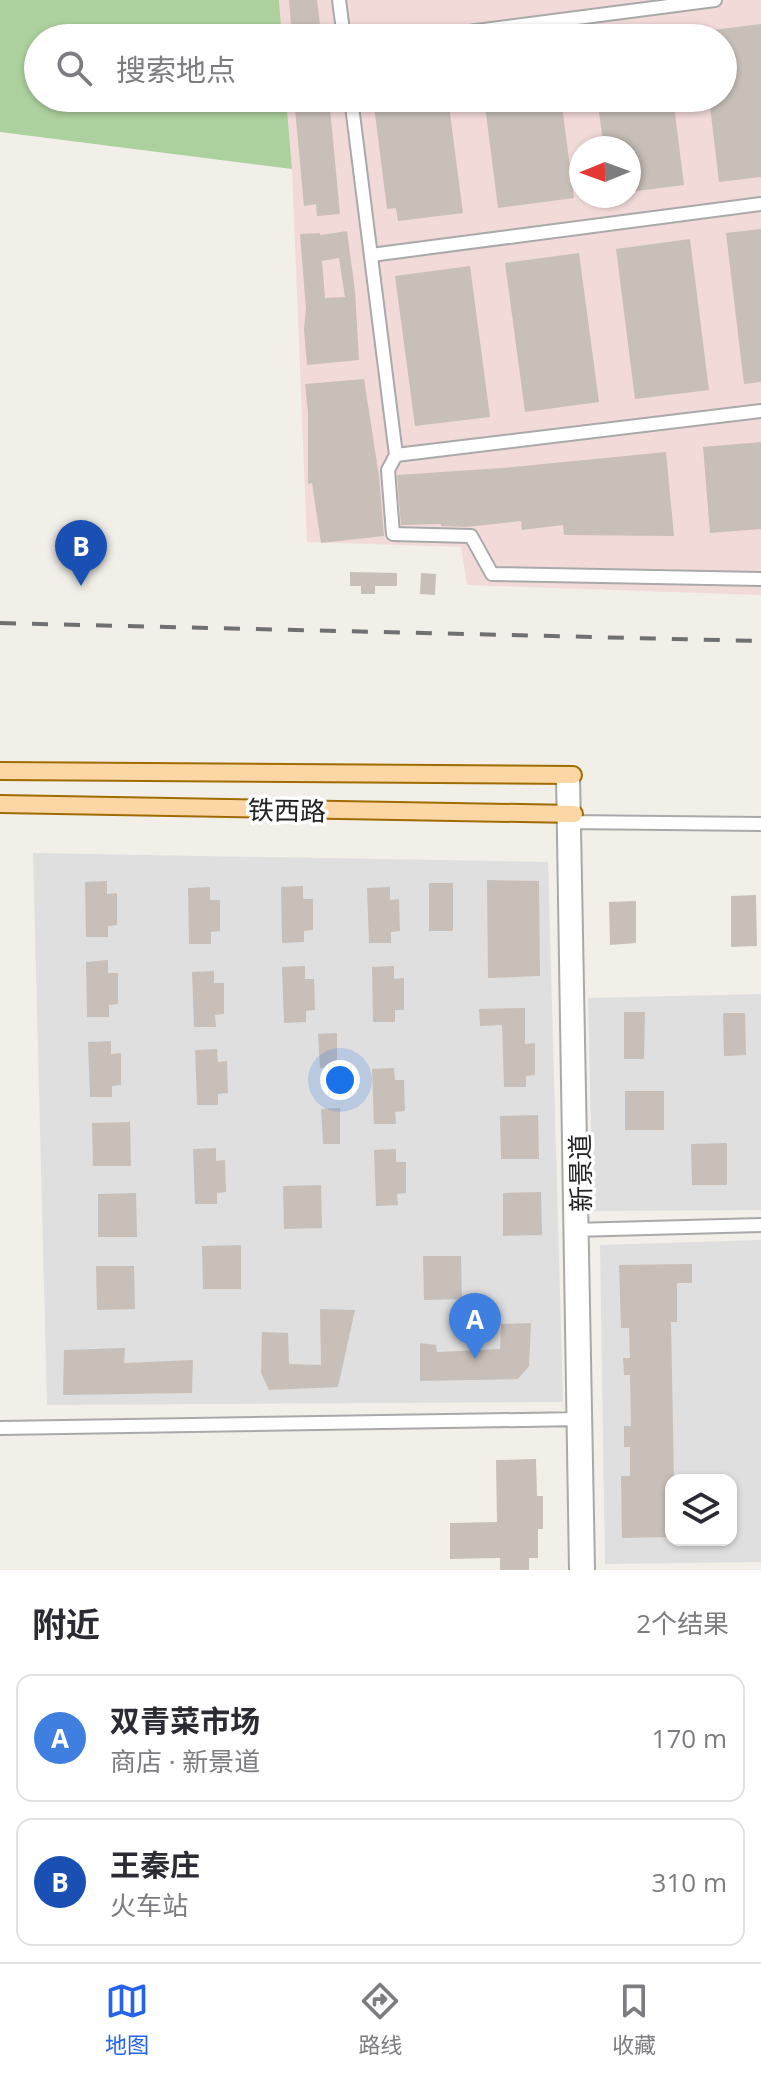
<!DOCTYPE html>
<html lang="zh">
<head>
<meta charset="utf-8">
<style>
  :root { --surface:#fff; --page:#f7f7f7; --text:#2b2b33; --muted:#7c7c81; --line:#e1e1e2; --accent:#2563eb }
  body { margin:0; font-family:"Open Sans","Noto Sans SC",sans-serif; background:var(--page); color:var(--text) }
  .controls { position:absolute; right:24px; bottom:24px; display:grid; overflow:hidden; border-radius:16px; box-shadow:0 2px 6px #0004 }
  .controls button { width:72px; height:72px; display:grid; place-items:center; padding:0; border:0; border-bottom:2px solid var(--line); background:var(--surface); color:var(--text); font:40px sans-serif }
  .compass { position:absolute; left:569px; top:136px; width:72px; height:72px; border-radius:50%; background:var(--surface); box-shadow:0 2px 6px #0004; rotate:269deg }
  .you { position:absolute; left:340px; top:1080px; width:28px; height:28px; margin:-20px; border:6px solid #fff; border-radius:50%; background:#1a73e8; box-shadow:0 0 0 12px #1a73e833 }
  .badge { display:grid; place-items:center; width:52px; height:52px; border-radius:50%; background:var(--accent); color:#fff; font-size:26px; font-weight:700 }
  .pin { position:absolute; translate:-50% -66px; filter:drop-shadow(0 2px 4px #0008) }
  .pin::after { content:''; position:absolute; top:42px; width:28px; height:24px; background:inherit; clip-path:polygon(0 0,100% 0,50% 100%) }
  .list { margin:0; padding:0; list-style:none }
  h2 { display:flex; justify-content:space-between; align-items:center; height:104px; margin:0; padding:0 32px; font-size:34px }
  h2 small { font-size:26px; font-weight:400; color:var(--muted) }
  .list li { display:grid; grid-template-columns:52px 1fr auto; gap:24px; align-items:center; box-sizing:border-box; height:128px; margin:0 16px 16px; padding:0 16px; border:2px solid var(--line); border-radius:16px }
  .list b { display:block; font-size:30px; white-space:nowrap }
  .list p { margin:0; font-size:26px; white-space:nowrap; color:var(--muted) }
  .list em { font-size:26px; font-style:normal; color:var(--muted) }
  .icon { flex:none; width:44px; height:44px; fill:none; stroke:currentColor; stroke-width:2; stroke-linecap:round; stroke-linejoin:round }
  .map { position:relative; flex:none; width:761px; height:1570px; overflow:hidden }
  .search { position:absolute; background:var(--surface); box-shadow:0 2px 6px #0004; left:24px; right:24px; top:24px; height:88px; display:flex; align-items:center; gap:20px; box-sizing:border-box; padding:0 28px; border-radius:44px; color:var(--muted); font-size:30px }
  .sheet { height:392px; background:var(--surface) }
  nav { display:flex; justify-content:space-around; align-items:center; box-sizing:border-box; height:112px; border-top:2px solid var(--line); background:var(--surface); font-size:22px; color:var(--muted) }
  nav a { display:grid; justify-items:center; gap:4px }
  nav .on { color:var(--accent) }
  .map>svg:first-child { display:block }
</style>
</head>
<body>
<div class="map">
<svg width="761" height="1570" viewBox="0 0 761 1570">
  <rect width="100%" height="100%" fill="#f2efe9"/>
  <!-- residential -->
  <path fill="#e0dfdf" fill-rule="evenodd" d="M33,853L548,862L563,1402L47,1405Z
    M761,994V1210L593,1211L588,998Z
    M761,1240V1562L605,1564L600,1245ZM671,1480H731V1540H671Z"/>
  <!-- commercial -->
  <path fill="#f2dad9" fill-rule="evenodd" d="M279,0H761V595L467,585L461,547L307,542L292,169L286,98H723V38H282ZM581,148H629V196H581Z"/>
  <!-- forest -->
  <path fill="#add19e" d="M0,0H279L282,38H38V98H286L292,169L0,132Z"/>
  <!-- building -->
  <path fill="#c7bfb8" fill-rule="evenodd" d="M289,0H317L321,34L292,37Z
    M761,24V177L719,182L709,98H723V38H697V32Z
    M294,98H329L340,214L317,216L316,204L304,206Z
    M373,98H448L463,213L398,221L396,208L387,209Z
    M484,98H561L574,198L498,208Z
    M597,98H673L684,185L629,192V148H604Z
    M761,229V382L744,384L726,233Z
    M347,231L355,291L359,360L307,365L304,329L306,309L300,234L320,233V235ZM339,258L345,297L325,298L322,261Z
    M690,239L709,390L635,399L616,249Z
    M579,253L599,402L525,412L505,263Z
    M470,266L490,417L415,426L395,276Z
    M364,379L379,476L384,536L321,543L312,483L308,484V413L305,384Z
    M761,442V529L710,533L703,447Z
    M666,452L674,536L564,535L563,525L522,530L521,521L466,527L441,526V524L401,525L397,475L502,468Z
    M350,572L397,573V586H375V594H361V586H350Z
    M421,573L436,574L435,595L420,594Z
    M487,880L539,881L540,976L488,978Z
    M107,881V894L117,893V925L108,926V937H86L85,882Z
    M429,883H453V931H429Z
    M303,886V899H313V930L304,931V942L282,943L281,887Z
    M210,887V900H220V931L211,932V944H189L188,888Z
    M390,887V900L399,899L400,931L391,932V943H369L367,888Z
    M756,895L757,946L731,947V896Z
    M636,901V943L610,945L609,902Z
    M108,960V973H118V1004L109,1005V1017H87L86,962Z
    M305,966V979H314L315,1010L306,1011V1022L284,1023L282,967Z
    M394,966V979L404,978V1010H395V1022H373L372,967Z
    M214,971V983H224V1014L215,1015L216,1027H194L192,972Z
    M525,1008V1044L535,1043V1075L526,1076V1087H504L502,1025L480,1026L479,1009Z
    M624,1012H645L644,1059H624Z
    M723,1013H745L746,1055L724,1056Z
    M337,1033V1069L320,1068L318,1034Z
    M111,1041V1054L121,1053V1085L112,1086V1097H90L88,1042Z
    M217,1049L218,1062L227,1061L228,1093L218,1094V1105H197L195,1050Z
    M394,1068L395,1080H404L405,1111L395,1112L396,1124H374L372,1069Z
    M625,1091H664V1130H625Z
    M340,1108V1144H323L321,1109Z
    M538,1115L539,1159H501L500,1116Z
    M130,1122L131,1166H93L92,1123Z
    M727,1143V1185H692L691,1144Z
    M216,1148V1161L225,1160L226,1192L217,1193V1204H195L193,1149Z
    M396,1149V1162H406V1193L397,1194L398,1205L376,1206L374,1150Z
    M321,1185L322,1228L284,1229L283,1186Z
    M541,1192L542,1235L503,1236V1193Z
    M136,1193L137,1237H98V1194Z
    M241,1245V1289H203L202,1246Z
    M423,1256H461L462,1299L424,1300Z
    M692,1264V1283H677V1322H671L674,1480H671V1537L622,1538L621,1476H630V1447H624V1426H631L630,1375H624L623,1358H630L629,1328H621L619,1265Z
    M96,1266H134L135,1309L97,1310Z
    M320,1309L355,1310L338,1387L269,1390L261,1373L262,1332L288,1333L289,1364L321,1365Z
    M531,1323L529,1366L518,1379L420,1381V1343L436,1345L437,1352L500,1349L501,1324Z
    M125,1348L124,1363L193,1360L192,1393L63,1395L64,1350Z
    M536,1459L537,1496H543V1529H538V1558H529V1570H500V1558L450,1559V1523L497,1522L496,1460Z"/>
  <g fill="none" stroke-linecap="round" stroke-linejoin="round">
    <defs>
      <path id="minor" d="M339,0L344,38
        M422,38L715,0
        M351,98L396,455L388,470L393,534L471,536L492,574L761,579
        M371,255L761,204
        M396,455L761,411
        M573,775L588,1570
        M563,776L576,1570
        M567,822L761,824
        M573,1230L761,1225
        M0,1428L581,1419"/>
      <path id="major" d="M0,771L573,775
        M0,804L574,814"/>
    </defs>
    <!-- minor casing -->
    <use href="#minor" stroke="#a9a9a9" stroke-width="16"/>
    <!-- major casing -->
    <use href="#major" stroke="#a06b00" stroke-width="20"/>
    <!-- minor -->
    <use href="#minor" stroke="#fff" stroke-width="12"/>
    <!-- major -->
    <use href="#major" stroke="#fcd6a4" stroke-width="16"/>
    <!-- rail -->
    <path stroke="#707070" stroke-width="4" stroke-dasharray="16 16" stroke-linecap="butt" d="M0,623L761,641"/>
  </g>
  <g text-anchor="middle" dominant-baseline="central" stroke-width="7" stroke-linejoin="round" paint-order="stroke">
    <!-- street labels -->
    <g font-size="26" fill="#222" stroke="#fff">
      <text transform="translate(287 810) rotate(1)">铁西路</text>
      <text transform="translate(580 1173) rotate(-91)">新景道</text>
    </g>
  </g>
</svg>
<div class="controls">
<button><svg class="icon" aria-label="layers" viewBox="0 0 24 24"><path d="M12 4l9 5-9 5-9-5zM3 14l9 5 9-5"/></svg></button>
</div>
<svg class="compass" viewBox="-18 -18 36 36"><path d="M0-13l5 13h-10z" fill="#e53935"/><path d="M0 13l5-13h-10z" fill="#7c7c81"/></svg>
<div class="you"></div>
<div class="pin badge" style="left:475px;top:1359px;background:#3f7fe0">A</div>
<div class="pin badge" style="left:81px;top:586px;background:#1a4fb4">B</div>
<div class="search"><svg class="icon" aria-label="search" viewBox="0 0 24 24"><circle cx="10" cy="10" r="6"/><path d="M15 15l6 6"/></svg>搜索地点</div>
</div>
<section class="sheet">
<h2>附近<small>2个结果</small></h2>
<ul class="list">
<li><span class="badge" style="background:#3f7fe0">A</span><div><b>双青菜市场</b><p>商店 · 新景道</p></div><em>170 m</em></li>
<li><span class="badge" style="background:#1a4fb4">B</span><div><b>王秦庄</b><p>火车站</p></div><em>310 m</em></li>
</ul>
</section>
<nav>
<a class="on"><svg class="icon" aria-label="map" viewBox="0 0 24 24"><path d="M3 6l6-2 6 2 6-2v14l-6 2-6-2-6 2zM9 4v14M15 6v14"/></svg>地图</a>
<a><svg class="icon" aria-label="directions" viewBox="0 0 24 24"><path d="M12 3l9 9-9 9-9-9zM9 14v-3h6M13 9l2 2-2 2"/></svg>路线</a>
<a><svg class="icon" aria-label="saved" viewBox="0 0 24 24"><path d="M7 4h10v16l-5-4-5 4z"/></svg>收藏</a>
</nav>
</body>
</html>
